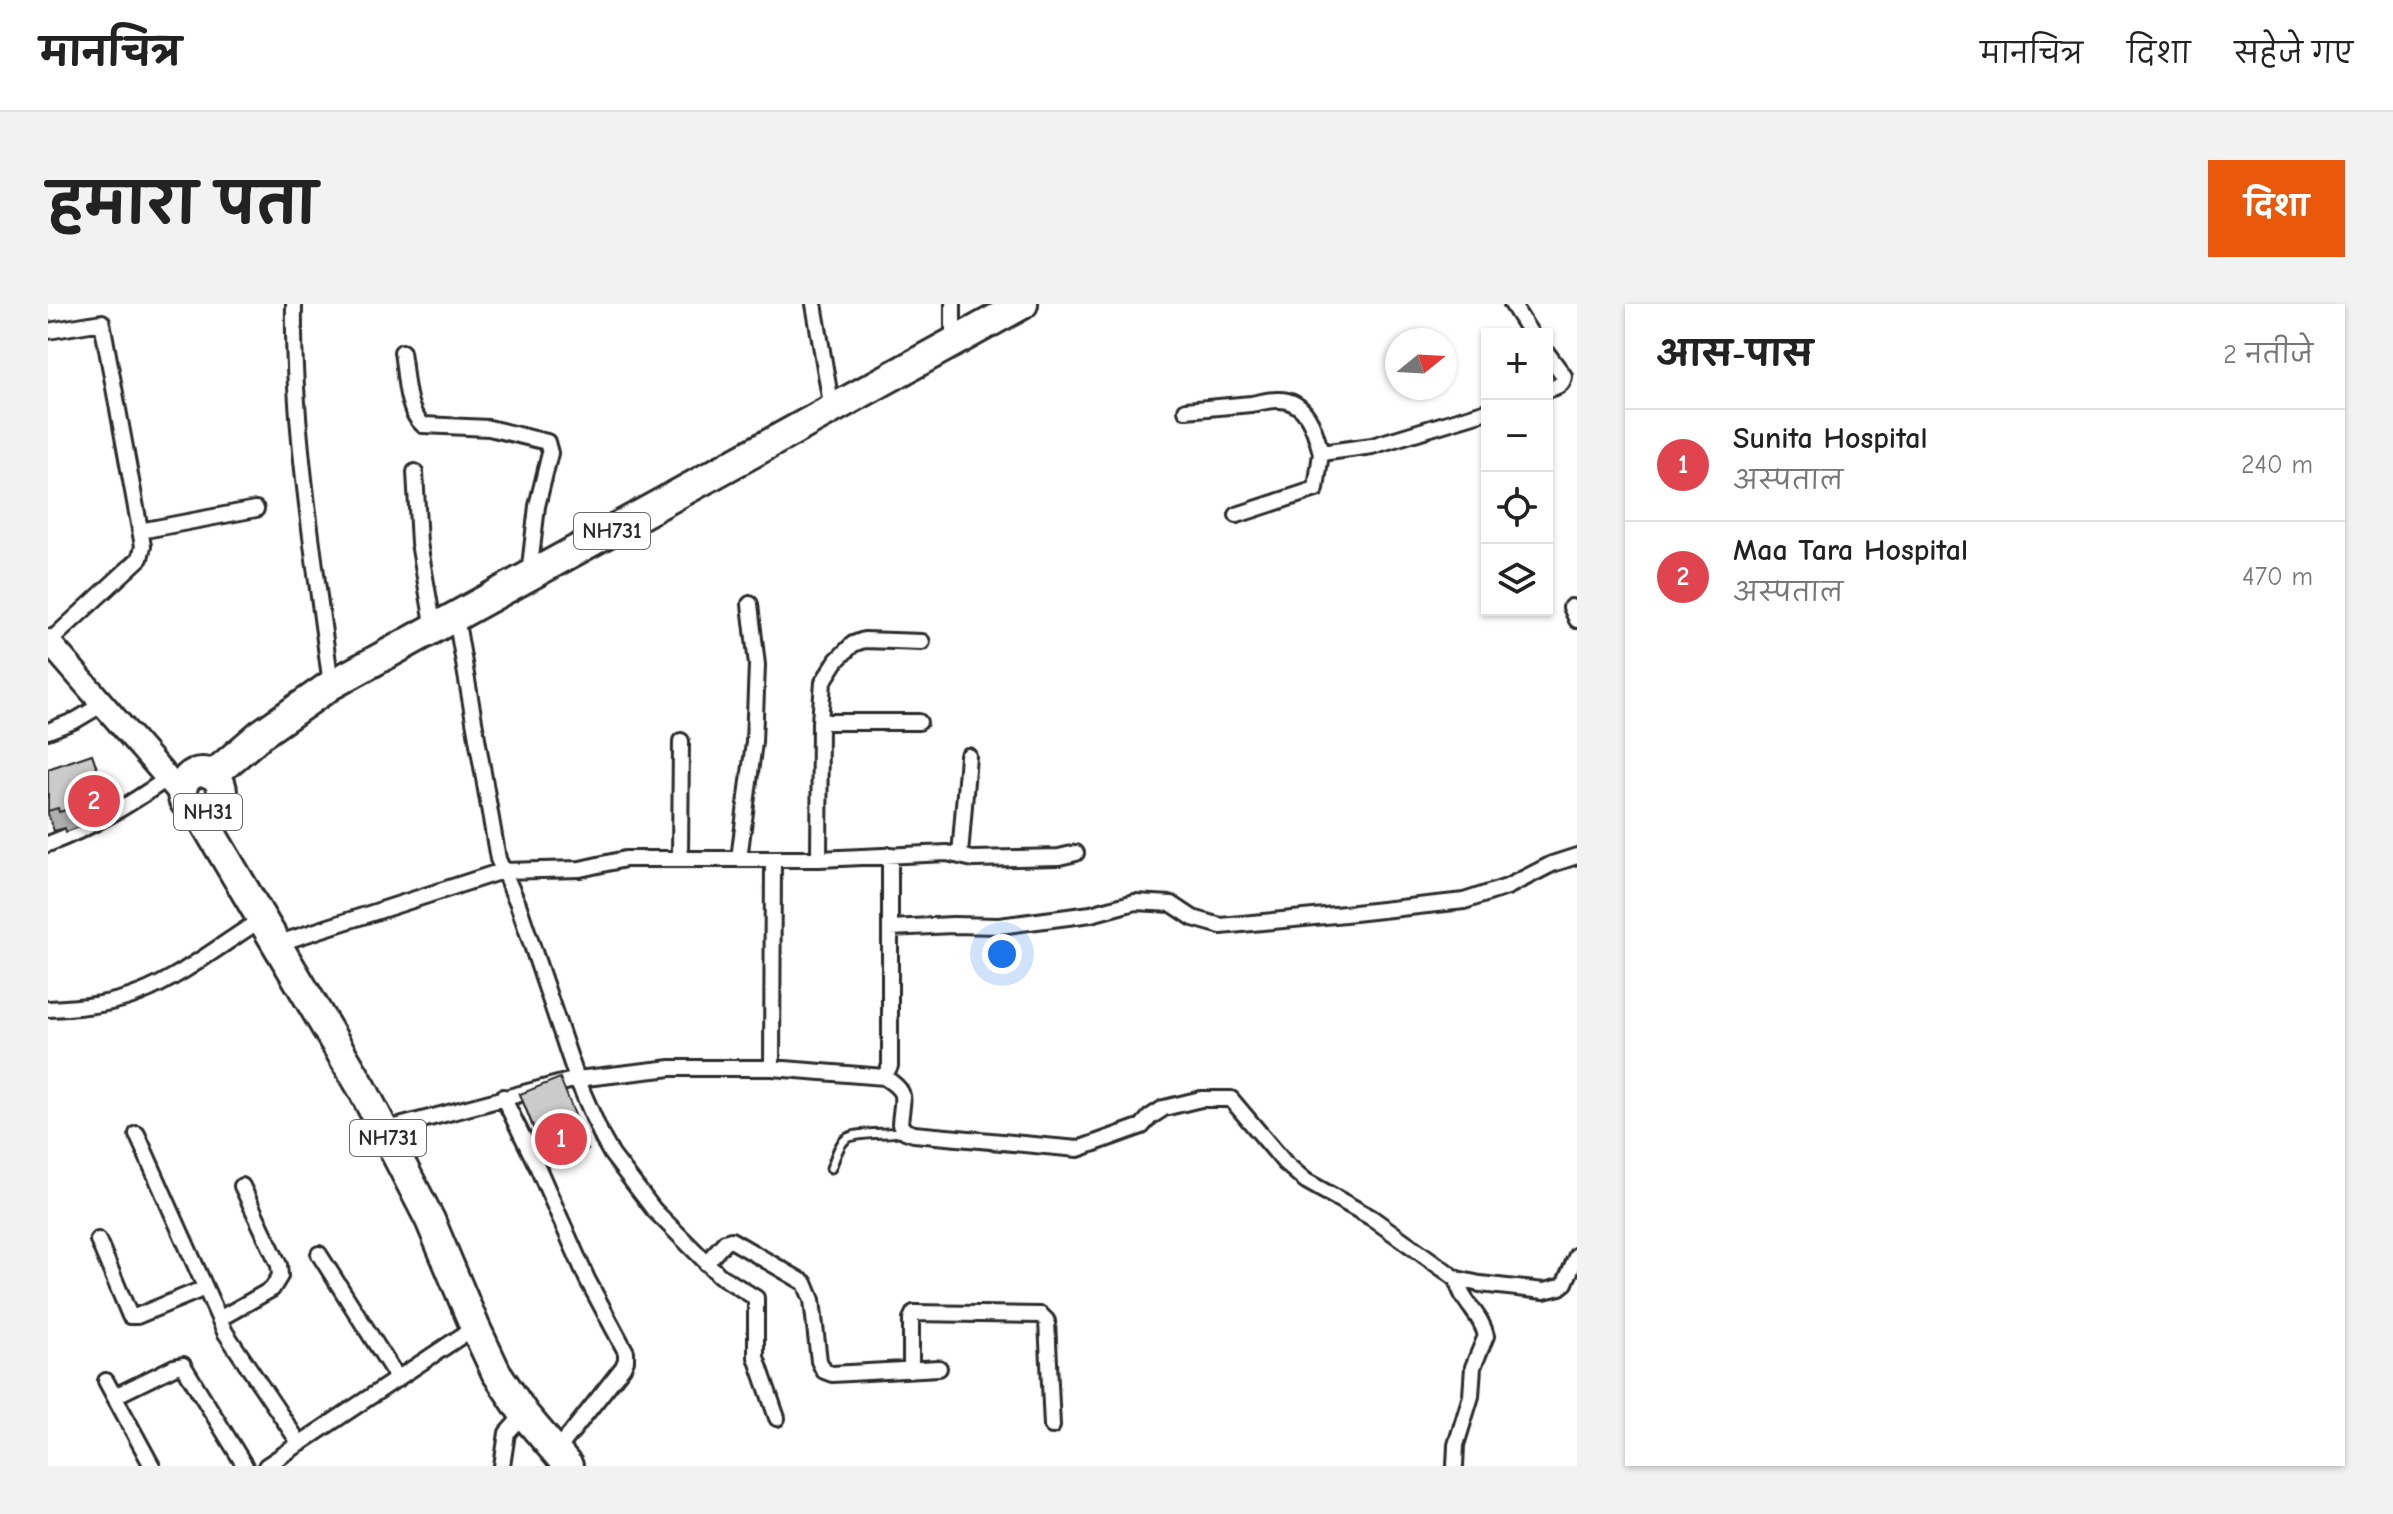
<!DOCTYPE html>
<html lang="hi">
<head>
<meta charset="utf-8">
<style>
  :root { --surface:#fff; --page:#f2f2f2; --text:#222; --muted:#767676; --line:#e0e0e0; --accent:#ea580c }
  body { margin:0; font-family:"Comic Neue","Playpen Sans Deva",sans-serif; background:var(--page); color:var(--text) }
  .controls { position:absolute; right:24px; top:24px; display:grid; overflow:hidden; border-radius:0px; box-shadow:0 2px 6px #0004 }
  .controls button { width:72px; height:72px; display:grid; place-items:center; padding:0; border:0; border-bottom:2px solid var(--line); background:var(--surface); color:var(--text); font:40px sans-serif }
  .compass { position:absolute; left:1337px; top:24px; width:72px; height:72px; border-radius:50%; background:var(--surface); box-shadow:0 2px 6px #0004; rotate:72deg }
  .you { position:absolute; left:954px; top:650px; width:28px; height:28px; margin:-20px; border:6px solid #fff; border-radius:50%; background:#1a73e8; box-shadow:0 0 0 12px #1a73e833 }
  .badge { display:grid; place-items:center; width:52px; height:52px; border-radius:50%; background:var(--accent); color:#fff; font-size:26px; font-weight:700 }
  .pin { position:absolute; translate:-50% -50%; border:4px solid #fff; box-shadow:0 2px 8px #0006 }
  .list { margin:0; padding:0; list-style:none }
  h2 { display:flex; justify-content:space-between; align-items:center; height:104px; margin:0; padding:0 32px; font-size:34px }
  h2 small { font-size:26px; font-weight:400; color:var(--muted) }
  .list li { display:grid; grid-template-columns:52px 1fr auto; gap:24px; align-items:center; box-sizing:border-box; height:112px; padding:0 32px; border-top:2px solid var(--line) }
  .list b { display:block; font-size:30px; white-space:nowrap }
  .list p { margin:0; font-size:26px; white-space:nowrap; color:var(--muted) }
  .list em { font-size:26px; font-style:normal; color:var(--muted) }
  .icon { flex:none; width:44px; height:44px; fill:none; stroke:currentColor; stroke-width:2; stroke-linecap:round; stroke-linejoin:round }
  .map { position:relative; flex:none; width:1529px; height:1162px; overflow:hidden; border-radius:0px }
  header { display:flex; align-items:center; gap:48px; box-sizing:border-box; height:112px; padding:0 40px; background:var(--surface); border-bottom:2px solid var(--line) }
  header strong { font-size:38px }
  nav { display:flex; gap:44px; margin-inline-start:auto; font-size:28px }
  .intro { display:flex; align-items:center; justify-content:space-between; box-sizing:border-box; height:192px; padding:0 48px }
  h1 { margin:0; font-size:56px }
  .button { padding:20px 36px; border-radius:0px; background:var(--accent); color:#fff; font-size:28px; font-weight:700 }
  main { display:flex; gap:48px; padding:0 48px }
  aside { flex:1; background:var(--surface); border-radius:0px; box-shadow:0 2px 6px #0004 }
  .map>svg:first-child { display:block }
</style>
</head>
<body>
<header>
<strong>मानचित्र</strong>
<nav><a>मानचित्र</a><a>दिशा</a><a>सहेजे गए</a></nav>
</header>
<div class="intro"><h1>हमारा पता</h1><a class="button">दिशा</a></div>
<main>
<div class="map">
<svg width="1529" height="1162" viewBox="0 0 1529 1162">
  <rect width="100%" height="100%" fill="#fff"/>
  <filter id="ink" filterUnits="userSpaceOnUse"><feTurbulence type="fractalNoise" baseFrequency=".0125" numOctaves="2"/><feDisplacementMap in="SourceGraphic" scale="16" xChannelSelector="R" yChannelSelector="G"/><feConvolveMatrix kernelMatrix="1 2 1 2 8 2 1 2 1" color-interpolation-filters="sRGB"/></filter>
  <g filter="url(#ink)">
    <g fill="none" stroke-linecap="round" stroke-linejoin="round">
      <defs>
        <path id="lane" d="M783,864C787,855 790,841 798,835C809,827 842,831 857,827"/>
        <path id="street" d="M246,0C244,124 267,257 283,381
          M766,0L784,105
          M905,0V38
          M1464,0L1483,30
          M0,27L54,18L95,242L92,254L1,338
          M354,48C358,70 357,106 375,121L441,124L499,138L502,149L489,202L481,271
          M1499,49L1516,72C1515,82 1507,83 1499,86
          M1138,106C1160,104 1181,102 1203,100C1211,99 1220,96 1228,96C1259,94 1267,126 1273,149
          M367,168L371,239L386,325
          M1189,211L1268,185L1273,149L1324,142L1439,107
          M92,227L208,205
          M1523,303L1529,316
          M408,313L450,555L470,600L529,775L555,835L564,851L606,906L671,971L708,994V1053L729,1114
          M772,418H871
          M0,427L28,416L55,400
          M0,540C45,523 81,501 120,474
          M912,551L920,452
          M632,554L633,437
          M691,555L706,438L709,361L702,300
          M771,555L772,418L775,378L789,356L805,340L816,336L874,338
          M842,624L905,621L951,622L1043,610L1087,598L1124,600L1145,614L1173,622L1297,610L1416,597L1459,583L1504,560L1529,552
          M228,640L454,567L532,565L577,555H771L899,549L925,555L1011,553L1028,549
          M0,705C31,704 63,701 92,689C131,674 177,638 214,615
          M724,764L725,555
          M836,773C861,789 854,792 852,820L857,827L866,830L1030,845L1094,822L1102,813L1116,804L1153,795H1183L1237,859L1258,877L1324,914L1409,975L1432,980L1496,987L1512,983L1517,979L1529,951
          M455,793L490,864L539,975L578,1048V1056L575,1063L508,1148
          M336,826L529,775L623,764H724L836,773L842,762V551
          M89,830L177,1028L252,1140
          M50,936L82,1012H89L157,984
          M271,950L350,1075
          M658,959L677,938L683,936L757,979L764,996L771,1057L776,1067L784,1070L891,1064
          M171,1015L224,985L232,972L231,961L194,882
          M863,1066V1015L866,1009L993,1011L999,1017L1004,1122
          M58,1077L104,1162
          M67,1092L126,1063L135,1061L197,1162
          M218,1162L427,1023
          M454,1162L459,1129L476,1110
          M1407,1162L1408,1141L1423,1092L1425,1063L1438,1032C1433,1009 1413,999 1409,975"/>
        <path id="secondary" d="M0,337L133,490"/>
        <path id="highway" d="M134 488a20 20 0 1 1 40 0a20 20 0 1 1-40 0Z
          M165,471L213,430L283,381L975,0
          M151,509L314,784L382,916L427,1023L448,1068L476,1110L520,1162"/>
      </defs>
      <!-- lane casing -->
      <use href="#lane" stroke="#2b2b2b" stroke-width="13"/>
      <!-- street casing -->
      <use href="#street" stroke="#2b2b2b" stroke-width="20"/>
      <!-- secondary casing -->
      <use href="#secondary" stroke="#2b2b2b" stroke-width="28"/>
      <!-- highway casing -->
      <use href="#highway" stroke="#2b2b2b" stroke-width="34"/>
      <!-- lane -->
      <use href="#lane" stroke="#fff" stroke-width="7"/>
      <!-- street -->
      <use href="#street" stroke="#fff" stroke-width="14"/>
      <!-- secondary -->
      <use href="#secondary" stroke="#fff" stroke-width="22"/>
      <!-- highway -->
      <use href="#highway" stroke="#fff" stroke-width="28"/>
    </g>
    <!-- wall -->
    <path fill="#afafaf" stroke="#2b2b2b" stroke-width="2" d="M44,450L64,507L33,518L35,522L18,528L17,524L6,527L0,510V465Z
      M472,790L533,826L540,846L500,862Z"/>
    <!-- building -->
    <path fill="#cbcbcb" stroke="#2b2b2b" stroke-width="2" d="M44,450L57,488L26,498L28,503L11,508L10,504L0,507V465Z
      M512,774L533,826L493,842L472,790Z"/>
  </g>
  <g text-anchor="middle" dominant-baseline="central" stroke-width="8" stroke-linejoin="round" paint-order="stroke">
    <!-- shield labels -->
    <g fill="#fff" stroke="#6b6b6b" stroke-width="2">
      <rect x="526" y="209" width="76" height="36" rx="6"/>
      <rect x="126" y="490" width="68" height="36" rx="6"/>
      <rect x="302" y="816" width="76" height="36" rx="6"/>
    </g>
    <g font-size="22" font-weight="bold" fill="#2b2b2b">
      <text x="564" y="227">NH731</text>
      <text x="160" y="508">NH31</text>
      <text x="340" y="834">NH731</text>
    </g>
  </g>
</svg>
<div class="controls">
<button>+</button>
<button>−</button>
<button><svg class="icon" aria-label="locate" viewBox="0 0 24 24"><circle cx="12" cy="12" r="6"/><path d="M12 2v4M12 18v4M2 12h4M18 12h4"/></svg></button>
<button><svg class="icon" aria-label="layers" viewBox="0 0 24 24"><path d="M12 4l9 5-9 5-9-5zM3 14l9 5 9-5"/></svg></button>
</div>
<svg class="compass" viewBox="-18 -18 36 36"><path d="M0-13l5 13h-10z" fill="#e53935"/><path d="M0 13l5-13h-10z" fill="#767676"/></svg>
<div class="you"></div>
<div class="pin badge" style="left:513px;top:835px;background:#e0444e">1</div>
<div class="pin badge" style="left:46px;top:497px;background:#e0444e">2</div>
</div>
<aside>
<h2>आस-पास<small>2 नतीजे</small></h2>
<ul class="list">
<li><span class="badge" style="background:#e0444e">1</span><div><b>Sunita Hospital</b><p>अस्पताल</p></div><em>240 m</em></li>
<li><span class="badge" style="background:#e0444e">2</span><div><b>Maa Tara Hospital</b><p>अस्पताल</p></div><em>470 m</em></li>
</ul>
</aside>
</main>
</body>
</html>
